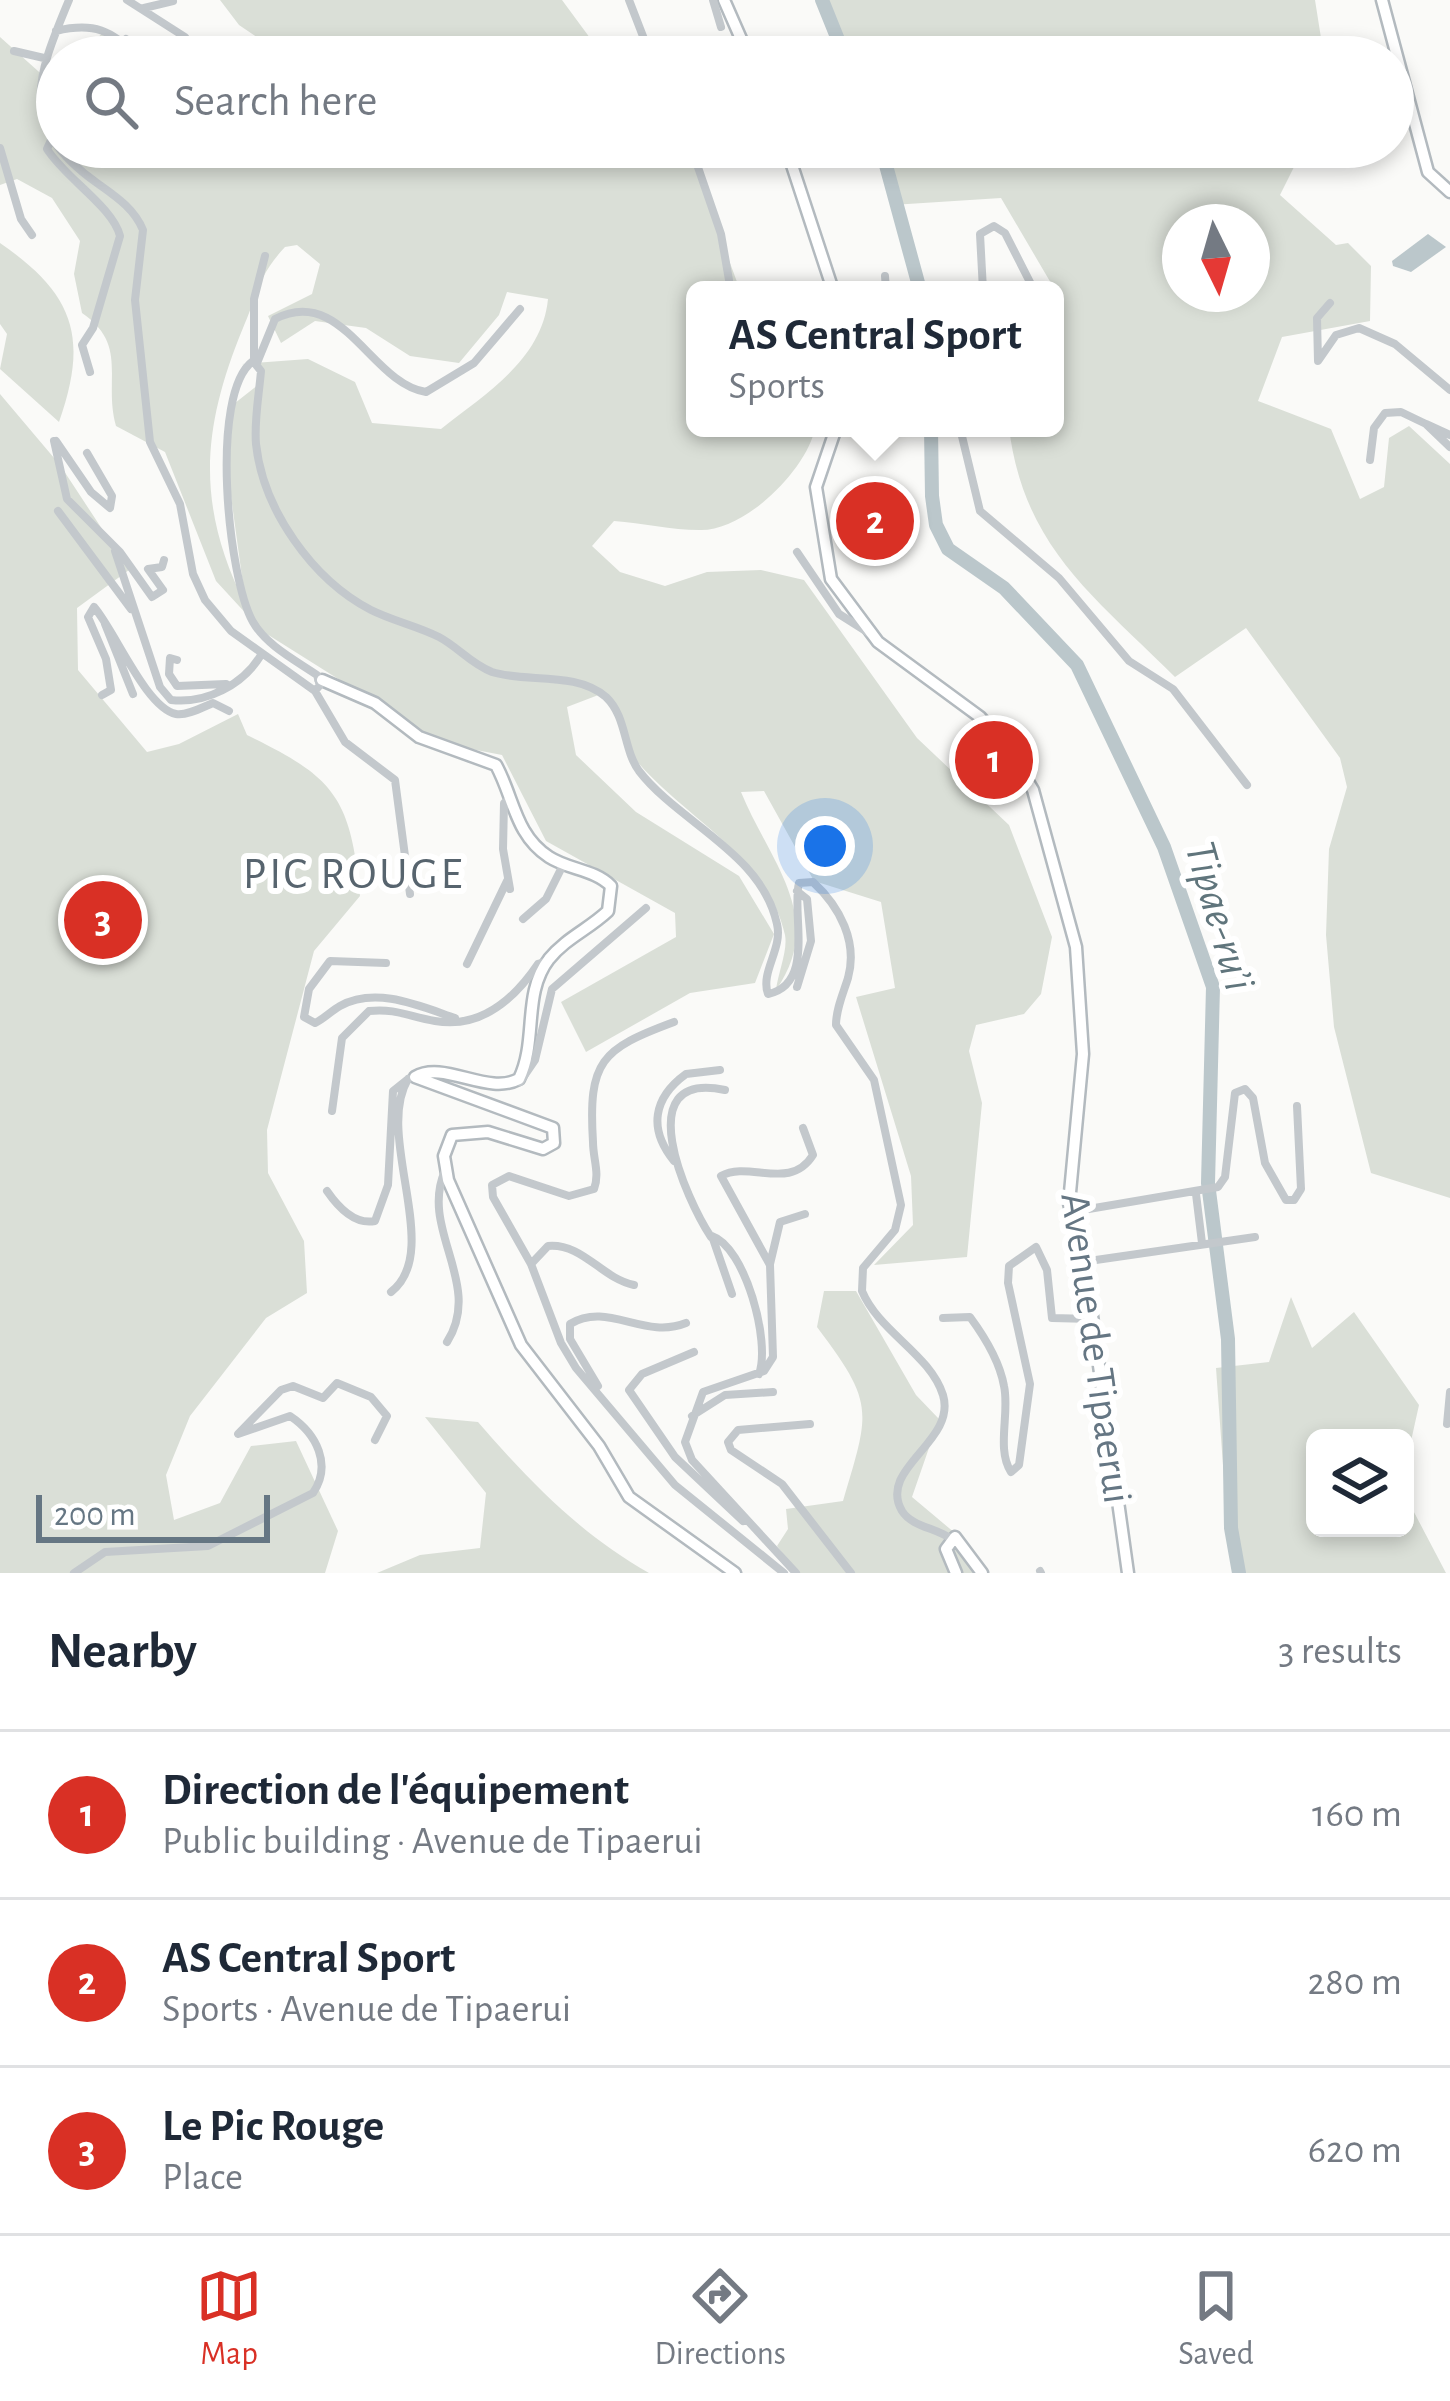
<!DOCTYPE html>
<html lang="en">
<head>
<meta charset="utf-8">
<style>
  :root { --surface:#fff; --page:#f2f2f3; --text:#1f2937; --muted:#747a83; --line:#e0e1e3; --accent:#d93025 }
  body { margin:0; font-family:"Alegreya Sans",sans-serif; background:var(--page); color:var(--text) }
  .controls { position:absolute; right:36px; bottom:36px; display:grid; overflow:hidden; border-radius:18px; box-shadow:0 6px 18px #0003 }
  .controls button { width:108px; height:108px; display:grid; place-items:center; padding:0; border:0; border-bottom:3px solid var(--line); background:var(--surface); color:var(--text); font:60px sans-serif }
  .compass { position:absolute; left:1162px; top:204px; width:108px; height:108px; border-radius:50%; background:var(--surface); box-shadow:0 6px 18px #0003; rotate:175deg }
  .scale { position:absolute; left:36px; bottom:30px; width:234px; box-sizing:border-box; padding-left:12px; border:6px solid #657683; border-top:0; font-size:33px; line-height:42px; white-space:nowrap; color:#657683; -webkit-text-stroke:9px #fff; paint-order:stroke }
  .you { position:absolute; left:825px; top:846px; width:42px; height:42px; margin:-30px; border:9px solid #fff; border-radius:50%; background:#1a73e8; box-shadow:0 0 0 18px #1a73e833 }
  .badge { display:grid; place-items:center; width:78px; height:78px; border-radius:50%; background:var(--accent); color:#fff; font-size:39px; font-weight:700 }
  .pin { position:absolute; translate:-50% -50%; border:6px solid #fff; box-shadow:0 3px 12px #0006 }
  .popup { position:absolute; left:686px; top:281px; width:378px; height:156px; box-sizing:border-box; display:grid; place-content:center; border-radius:18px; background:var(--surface); filter:drop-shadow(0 3px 9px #0005); font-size:39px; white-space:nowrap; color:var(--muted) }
  .popup b { font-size:45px; color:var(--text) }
  .popup::after { content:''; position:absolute; left:50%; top:100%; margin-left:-24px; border:24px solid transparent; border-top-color:var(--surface) }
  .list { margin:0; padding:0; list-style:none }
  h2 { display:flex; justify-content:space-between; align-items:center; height:156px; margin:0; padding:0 48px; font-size:51px }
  h2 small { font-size:39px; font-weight:400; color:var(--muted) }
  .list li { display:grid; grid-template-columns:78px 1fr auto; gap:36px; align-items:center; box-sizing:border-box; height:168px; padding:0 48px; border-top:3px solid var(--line) }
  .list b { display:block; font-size:45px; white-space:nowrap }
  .list p { margin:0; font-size:39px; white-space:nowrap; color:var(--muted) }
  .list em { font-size:39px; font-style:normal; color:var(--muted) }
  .icon { flex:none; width:66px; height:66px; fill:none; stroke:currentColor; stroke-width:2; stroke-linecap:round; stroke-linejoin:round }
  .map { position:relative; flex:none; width:1450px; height:1573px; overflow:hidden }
  .search { position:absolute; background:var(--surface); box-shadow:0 6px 18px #0003; left:36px; right:36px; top:36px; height:132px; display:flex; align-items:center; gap:30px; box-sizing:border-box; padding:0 42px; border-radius:66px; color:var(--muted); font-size:45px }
  .sheet { height:660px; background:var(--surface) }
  nav { display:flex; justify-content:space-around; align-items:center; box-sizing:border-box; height:168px; border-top:3px solid var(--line); background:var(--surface); font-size:33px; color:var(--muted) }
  nav a { display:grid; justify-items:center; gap:6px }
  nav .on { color:var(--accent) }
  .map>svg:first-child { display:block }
</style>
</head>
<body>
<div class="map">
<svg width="1450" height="1573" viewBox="0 0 1450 1573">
  <rect width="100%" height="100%" fill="#fafaf8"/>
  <!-- green -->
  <path fill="#dadfd7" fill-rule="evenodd" d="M220,0H562L604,57H278L276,50L239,25Z
    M816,0H1315L1324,57H841Z
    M104,32L138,57H75Z
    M0,37L57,88V147H261L273,154L293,147H687L740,290H695V428H815C807,470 744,532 699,530C672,530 642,523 614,521L592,546L620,572L665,586L707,572L761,570L804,580L917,738L1009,825L1052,937L1041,994L1024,1014L976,1025L969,1051L982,1103L967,1257L874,1265L913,1225L911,1176L856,997L895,988L881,902L814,881L764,791L741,792C769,861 827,917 776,990C778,973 788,950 785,935C767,855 684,818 635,759C619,740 621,711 601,694L567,707L576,755L636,812L739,876L774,934L755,983L690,993L586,1052L561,1002L676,937L675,913L546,841L502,755L440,743L262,631L216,581L165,452L116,426C103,380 129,345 82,313L74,274L80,241L52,198L17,179L0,185ZM297,245L320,264L312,294L268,316L281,343L315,321L366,328L410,356L459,363L499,315L507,292L548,299C542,360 485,394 441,429L372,423L355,382L308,359L242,364L259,368V384L230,407L227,467L246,606C196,506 201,430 243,328C258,293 258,276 285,247Z
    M876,147H1304L1280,195L1336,245L1348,243L1371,266L1370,321L1282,337L1258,401L1331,429L1360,499L1384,487L1389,438L1409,426L1450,464V1198L1371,1173L1334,1027L1326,935L1329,849L1347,787L1340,758L1246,628L1175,677C1095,597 1024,548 1009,428H1055V398L1062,396L1055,290L1001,198L892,205ZM1180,222H1252V294H1180Z
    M0,243C74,294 89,337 59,422L0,369L7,334L0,324Z
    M0,394L60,465L129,570L77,608L78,670L147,752L179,744L238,714L247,735C334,777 351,797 360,896L314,951L267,1130L268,1173L304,1241L307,1293L266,1318L190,1416L166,1475L174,1520L220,1503L251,1446L296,1441L338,1531L325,1573H0Z
    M824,1291H856L916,1395L939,1419L912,1497L968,1544L983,1573H798L777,1546L788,1529L786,1509L843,1501C870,1410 875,1404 817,1327Z
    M1291,1297L1312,1348L1354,1312L1419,1405L1405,1468V1438H1315V1528H1405V1495L1446,1573H1239L1226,1507L1216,1368L1269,1362Z
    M425,1417L478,1422C529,1481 580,1534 649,1573H377L420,1555L480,1548L486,1493Z"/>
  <!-- water -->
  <path fill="#bbc7cb" d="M1428,234L1446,247L1411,272L1393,266L1392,261Z"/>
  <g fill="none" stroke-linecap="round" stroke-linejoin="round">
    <!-- river -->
    <path stroke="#bbc7cb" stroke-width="14" d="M822,0L845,57
      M881,147L920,290
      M931,428L932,496L936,525L948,549L1004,588L1077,665L1164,847L1213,987L1208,1183L1228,1339L1231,1528L1239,1573"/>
    <defs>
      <path id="secondary" d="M724,0L749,57
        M1382,0L1428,172L1450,192
        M786,147L833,290
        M836,428L816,487L831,579L878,642L980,717L1009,750L1033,790L1076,947L1083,1054L1069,1203L1088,1287L1128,1573
        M322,680L375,703L419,737L496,765C514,798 515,835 549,857C569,870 594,869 611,886L608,911C589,929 566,938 549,959C522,994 538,1040 519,1079C488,1096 444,1060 415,1077L553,1128L554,1143L543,1149L488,1132L452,1135L444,1156L448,1180L521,1345L599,1446L629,1497L735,1573
        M956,1573L946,1549L955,1537L982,1573"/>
    </defs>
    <!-- secondary casing -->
    <use href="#secondary" stroke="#b3babf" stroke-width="15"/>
    <!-- street -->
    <path stroke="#c3c8cc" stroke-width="8" d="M69,0C36,79 17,126 97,183C115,196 134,208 143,230L135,300L150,442L180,504L193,574L205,600L231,631L315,691L320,685L317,675C295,660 266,645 253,622C228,578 209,393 253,361L261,371C259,395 254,420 256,444C263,510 313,580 371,610C393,621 417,626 439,637C458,647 471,664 492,672C526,683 576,671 606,697C627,717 623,749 639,771C679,823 762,853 777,924C783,949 760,972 768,994C816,984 791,913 799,883L813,882C840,907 858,942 848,978C843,994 836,1009 836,1025L874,1080L901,1205L895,1230L863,1268L862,1291C879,1332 930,1354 943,1395C957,1442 877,1468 902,1511C912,1527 937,1528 951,1539
      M127,0L185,37
      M629,0L651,57
      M713,0L721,27
      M144,8L173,1
      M56,31C94,22 111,30 139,57
      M126,39L151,57
      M14,51L44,58
      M52,138L47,149C65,178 113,207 120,236L93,328L82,345L90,372
      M691,147L721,234L729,280
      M0,148L21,219L32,235
      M885,276L886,290
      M983,290L980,234L994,226L1005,233L1034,290
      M1330,303L1317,318L1318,361L1336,335L1359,328L1395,344L1450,390
      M254,360V299L265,256
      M257,363L275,319C342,284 371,384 426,392L474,363L520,309
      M960,428L980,511L1059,578L1129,661L1173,689L1247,785
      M1450,435L1426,424L1450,447
      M54,441L67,499L120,552L152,597L163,590L148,569L162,567L164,560
      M56,441L91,492L110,508L112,496L87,453
      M1370,460L1374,428L1385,413L1401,412L1426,424
      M58,511L131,609
      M115,551L160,687L171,700C206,704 243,685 261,655
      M797,552L839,614L869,633
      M105,624L133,694
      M177,660L170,658L169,674L177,686L226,684
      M315,691L345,742L395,780L410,894
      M102,695L111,690L106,659L88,617L94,607C115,631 146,708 176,714C187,716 203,707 213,703L229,711
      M510,799L504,803L503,849L510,889
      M523,919L546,899L563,865
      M386,963L330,961L309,989L304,1017L315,1023C324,1019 331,1011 340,1006C376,986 420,1006 455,1018
      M467,964L507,881
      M797,987L811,941L807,899L797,891
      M674,1022C601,1049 588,1061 593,1142C593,1159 600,1173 594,1189L569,1196L509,1176L492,1185L493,1197L531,1264L561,1343L576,1368L675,1485L784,1573
      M520,1082L535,1060L552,989L646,908
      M332,1111L342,1038L369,1011C396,1008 410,1017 435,1021C481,1029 515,998 538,964L546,962
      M674,1161C648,1129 653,1098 686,1074L720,1070
      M445,1171C419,1229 484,1284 447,1342
      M327,1191C338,1207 355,1225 375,1221L388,1185L393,1091L408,1079
      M1196,1194L1202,1243
      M1071,1212L1218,1187L1225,1177L1235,1093L1245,1089L1253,1098L1265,1163L1286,1200H1294L1301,1189L1297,1106
      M711,1237C687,1201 627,1069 725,1090
      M1082,1262L1255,1237
      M531,1264L548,1246C583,1243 601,1278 634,1285
      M770,1264L780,1222L805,1214
      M391,1292C444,1251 374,1136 408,1079
      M732,1294L712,1236C745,1247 771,1342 759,1374
      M943,1318L970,1317C984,1336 1000,1363 1004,1386C1010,1413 996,1449 1011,1472L1019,1465L1030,1384L1008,1283L1009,1266L1036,1247L1047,1270L1052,1318L1092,1319
      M694,1352L642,1374L629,1390L675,1457L743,1521
      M598,1386L570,1339V1324C608,1301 644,1340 686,1323
      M692,1416L725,1395L773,1392
      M810,1424L738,1430L728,1442L731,1450L782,1484L851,1573
      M1447,1424L1450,1392
      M1040,1571L1041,1573
      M74,1573L105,1552L208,1546L313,1493C332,1465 317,1434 290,1416L238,1434L281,1390L293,1386L323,1398L337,1383L371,1397L387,1416L375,1440
      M796,1573L692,1460L685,1442L703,1392L764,1371L773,1357L770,1265L721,1176C749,1160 790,1192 813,1155L803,1128"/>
    <!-- secondary -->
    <use href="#secondary" stroke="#fff" stroke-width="10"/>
  </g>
  <g text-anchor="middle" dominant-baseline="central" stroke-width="12" stroke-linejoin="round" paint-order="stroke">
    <!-- street labels -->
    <g font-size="42" fill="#657683" stroke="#fff">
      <text transform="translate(1096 1348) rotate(82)">Avenue de Tipaerui</text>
    </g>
    <!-- neighbourhood labels -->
    <g font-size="45" letter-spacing="3" fill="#57646e" stroke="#fff">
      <text x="354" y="874">PIC ROUGE</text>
    </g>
    <!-- water labels -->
    <g font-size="45" font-style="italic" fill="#60757c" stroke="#fff">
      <text transform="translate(1219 916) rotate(74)">Tipae-ru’i</text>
    </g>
  </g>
</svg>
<div class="controls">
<button><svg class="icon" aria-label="layers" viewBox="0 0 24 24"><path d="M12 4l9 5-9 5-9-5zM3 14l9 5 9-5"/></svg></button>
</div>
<svg class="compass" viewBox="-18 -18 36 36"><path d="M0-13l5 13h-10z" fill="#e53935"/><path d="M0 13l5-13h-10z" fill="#747a83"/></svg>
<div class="scale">200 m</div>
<div class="you"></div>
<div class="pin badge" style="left:994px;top:760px">1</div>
<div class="pin badge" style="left:875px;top:521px">2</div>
<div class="popup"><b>AS Central Sport</b>Sports</div>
<div class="pin badge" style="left:103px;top:920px">3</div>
<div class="search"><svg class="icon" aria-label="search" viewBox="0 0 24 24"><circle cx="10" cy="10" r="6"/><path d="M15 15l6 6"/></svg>Search here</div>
</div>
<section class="sheet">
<h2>Nearby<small>3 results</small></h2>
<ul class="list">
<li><span class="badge">1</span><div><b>Direction de l'équipement</b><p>Public building · Avenue de Tipaerui</p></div><em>160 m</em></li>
<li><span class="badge">2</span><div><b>AS Central Sport</b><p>Sports · Avenue de Tipaerui</p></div><em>280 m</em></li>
<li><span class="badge">3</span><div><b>Le Pic Rouge</b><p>Place</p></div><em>620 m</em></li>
</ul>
</section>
<nav>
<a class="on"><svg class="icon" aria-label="map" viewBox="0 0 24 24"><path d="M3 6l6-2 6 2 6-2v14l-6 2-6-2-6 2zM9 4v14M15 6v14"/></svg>Map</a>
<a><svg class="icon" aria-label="directions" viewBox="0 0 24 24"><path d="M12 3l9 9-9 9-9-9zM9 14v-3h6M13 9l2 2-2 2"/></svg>Directions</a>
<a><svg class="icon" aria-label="saved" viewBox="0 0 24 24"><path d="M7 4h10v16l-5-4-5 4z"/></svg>Saved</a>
</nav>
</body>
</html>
